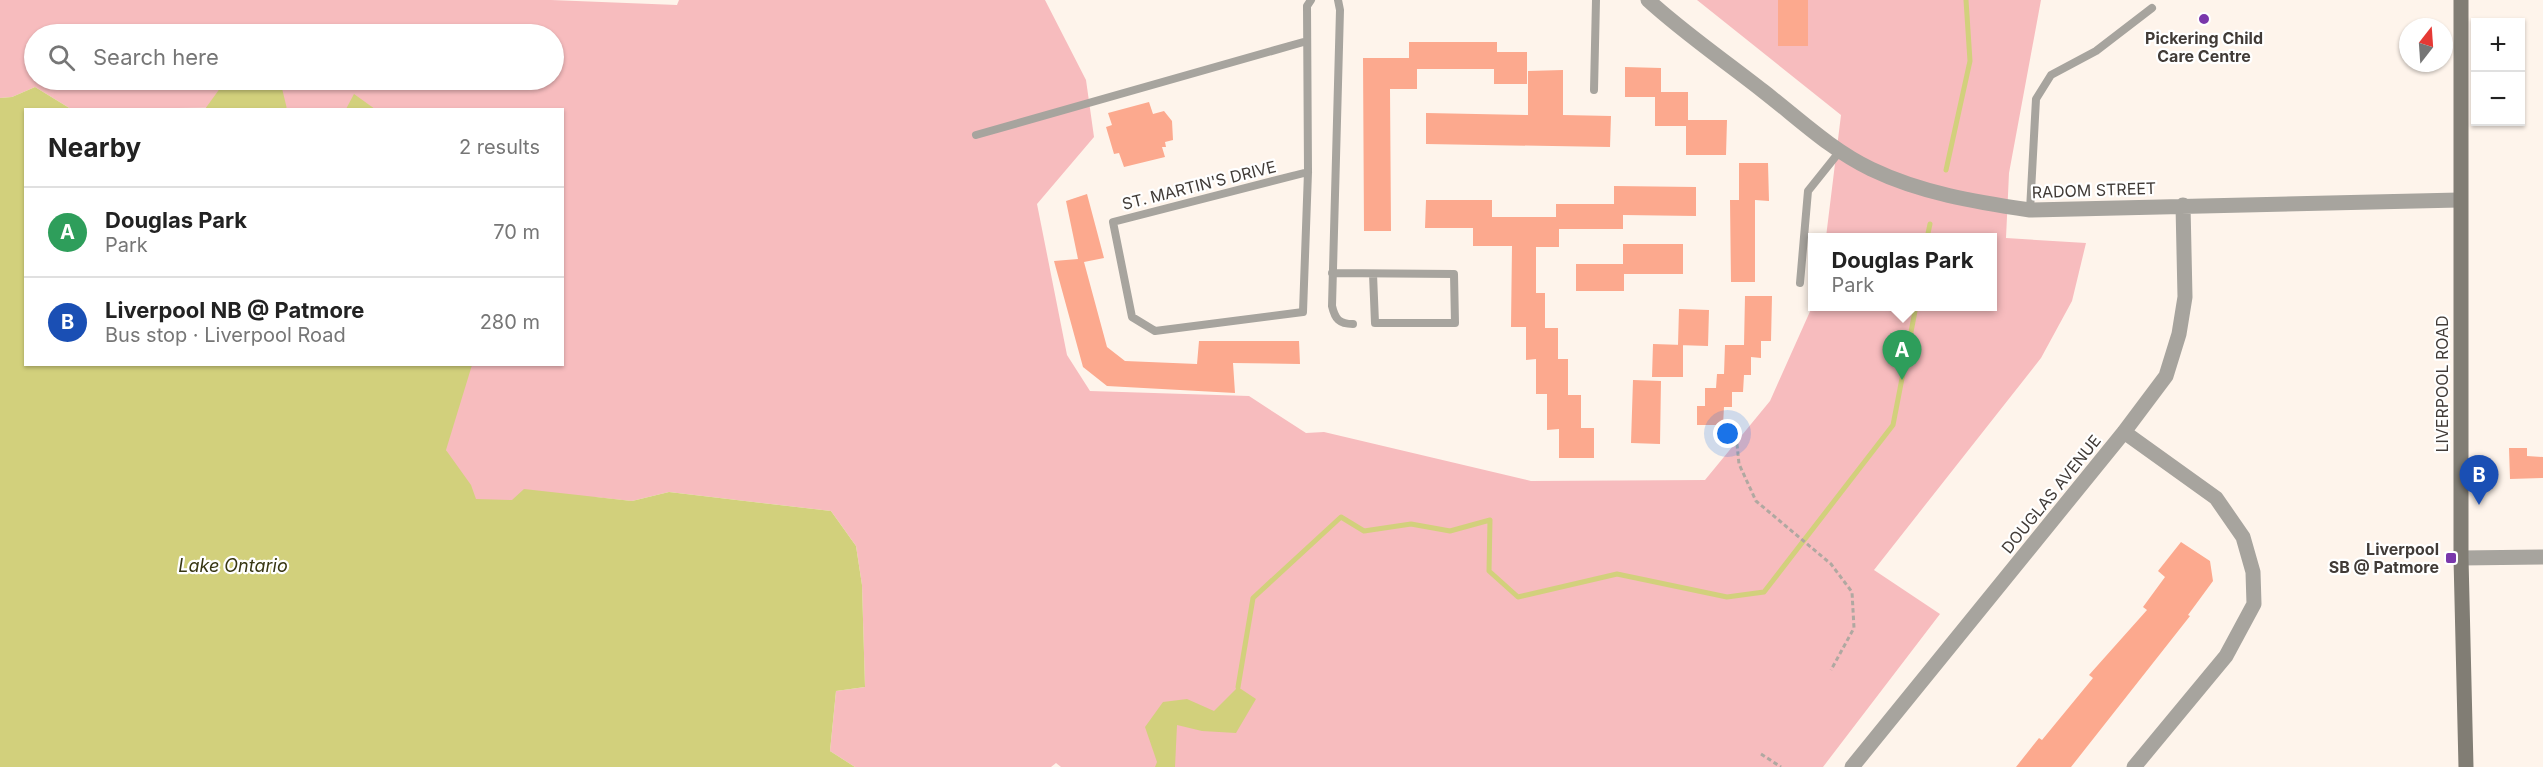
<!DOCTYPE html>
<html lang="en">
<head>
<meta charset="utf-8">
<style>
  :root { --surface:#fff; --page:#f6f6f6; --text:#222; --muted:#767676; --line:#e0e0e0; --accent:#0f766e }
  body { margin:0; font-family:Inter,sans-serif; background:var(--page); color:var(--text) }
  .controls { position:absolute; right:18px; top:18px; display:grid; overflow:hidden; border-radius:0px; box-shadow:0 2px 4px #0004 }
  .controls button { width:54px; height:54px; display:grid; place-items:center; padding:0; border:0; border-bottom:2px solid var(--line); background:var(--surface); color:var(--text); font:30px sans-serif }
  .compass { position:absolute; left:2399px; top:18px; width:54px; height:54px; border-radius:50%; background:var(--surface); box-shadow:0 2px 4px #0004; rotate:17deg }
  .you { position:absolute; left:1728px; top:434px; width:21px; height:21px; margin:-15px; border:4px solid #fff; border-radius:50%; background:#1a73e8; box-shadow:0 0 0 9px #1a73e833 }
  .badge { display:grid; place-items:center; width:39px; height:39px; border-radius:50%; background:var(--accent); color:#fff; font-size:20px; font-weight:700 }
  .pin { position:absolute; translate:-50% -50px; filter:drop-shadow(0 2px 3px #0008) }
  .pin::after { content:''; position:absolute; top:32px; width:21px; height:18px; background:inherit; clip-path:polygon(0 0,100% 0,50% 100%) }
  .popup { position:absolute; left:1808px; top:233px; width:189px; height:78px; box-sizing:border-box; display:grid; place-content:center; border-radius:0px; background:var(--surface); filter:drop-shadow(0 2px 4px #0005); font-size:20px; white-space:nowrap; color:var(--muted) }
  .popup b { font-size:22px; color:var(--text) }
  .popup::after { content:''; position:absolute; left:50%; top:100%; margin-left:-12px; border:12px solid transparent; border-top-color:var(--surface) }
  .list { margin:0; padding:0; list-style:none }
  h2 { display:flex; justify-content:space-between; align-items:center; height:78px; margin:0; padding:0 24px; font-size:26px }
  h2 small { font-size:20px; font-weight:400; color:var(--muted) }
  .list li { display:grid; grid-template-columns:39px 1fr auto; gap:18px; align-items:center; box-sizing:border-box; height:90px; padding:0 24px; border-top:2px solid var(--line) }
  .list b { display:block; font-size:22px; white-space:nowrap }
  .list p { margin:0; font-size:20px; white-space:nowrap; color:var(--muted) }
  .list em { font-size:20px; font-style:normal; color:var(--muted) }
  .icon { flex:none; width:33px; height:33px; fill:none; stroke:currentColor; stroke-width:2; stroke-linecap:round; stroke-linejoin:round }
  .map { position:relative; flex:none; width:2543px; height:767px; overflow:hidden }
  .search { position:absolute; background:var(--surface); box-shadow:0 2px 4px #0004; left:24px; top:24px; width:540px; height:66px; display:flex; align-items:center; gap:15px; box-sizing:border-box; padding:0 21px; border-radius:33px; color:var(--muted); font-size:22px }
  .panel { position:absolute; background:var(--surface); box-shadow:0 2px 4px #0004; left:24px; top:108px; width:540px; height:258px; border-radius:0px }
  .map>svg:first-child { display:block }
</style>
</head>
<body>
<div class="map">
<svg width="2543" height="767" viewBox="0 0 2543 767">
  <rect width="100%" height="100%" fill="#fef4eb"/>
  <!-- green -->
  <path fill="#f7bcbe" fill-rule="evenodd" d="M0,0H551L677,5L679,0H1045L1086,80L1094,137L1037,204L1067,355L1090,391L1249,396L1306,433L1324,432L1531,481L1705,480L1770,401L1812,307L1992,306V238L1826,237L1841,115L1697,0H2041L2009,173L2006,238L2086,243L2072,301L2041,358L1874,570L1940,614L1823,767H1061L1056,763L1051,767H855L830,751L836,691L865,687L862,585L856,546L831,511L669,492L632,501L594,497L530,661L446,450L430,364H562V110H375L366,103L363,109H287L286,107L71,109L35,87L12,97L0,98ZM34,34H554V80H34Z"/>
  <!-- water -->
  <path fill="#d2d07c" d="M226,80H280L287,109H205Z
    M35,87L71,109L26,110V364L472,365L446,450L471,485L476,499L512,500L524,489L632,501L669,492L831,511L856,546L862,585L865,687L836,691L830,751L855,767H0V98L12,97Z
    M354,94L375,109H346Z
    M1238,687L1256,699L1236,733L1202,731L1177,725L1175,767H1155L1157,762L1145,727L1163,702L1187,699L1214,711Z"/>
  <g fill="none" stroke-linecap="round" stroke-linejoin="round">
    <!-- stream -->
    <path stroke="#d2d07c" stroke-width="5" d="M1946,170L1970,61L1966,0
      M1927,238L1930,224
      M1238,687L1253,598L1341,517L1364,531L1411,524L1450,531L1490,520L1489,571L1518,597L1617,574L1727,597L1764,592L1893,425L1916,306"/>
  </g>
  <!-- building -->
  <path fill="#fca98e" d="M1778,0H1808V46H1778Z
    M1409,42H1497V52H1527V84H1494V69H1417V89H1390L1391,231H1364L1363,58H1409Z
    M1625,67L1661,68V92H1688V120H1727L1726,155H1686V126H1655V97H1625Z
    M1563,70V115L1611,116L1610,147L1426,144V113L1528,115V71Z
    M1149,102L1153,114L1164,111L1172,121L1173,140L1165,142L1166,147H1162L1165,157L1124,167L1119,153L1114,154L1106,127L1112,125L1108,113Z
    M1739,163H1768L1769,201L1755,200V282H1731L1730,200H1739Z
    M1614,186L1696,187V216L1623,215V229H1559V247H1536V293H1545V328H1558V359H1568V395H1581V428H1594V458H1559V429L1547,430V394H1536V359L1526,360V327H1511L1512,246H1473V228H1425L1426,200H1492V217H1556V204H1614Z
    M1087,194L1104,258L1084,262L1107,347L1125,361L1197,364L1199,341H1299L1300,364L1233,363L1235,393L1107,386L1083,367L1054,261L1078,259L1066,201Z
    M1623,244H1683V274H1624V291H1576V264H1623Z
    M1745,296H1772L1771,341H1761V358L1751,357V375H1744L1743,392H1732V407H1724L1723,425H1697V406H1705V388H1716L1717,374H1724L1725,345H1744Z
    M1679,309L1709,310L1708,346L1678,345Z
    M1653,344L1683,345V377H1652Z
    M1633,380L1661,381L1660,444L1631,443Z
    M2509,448H2527V456L2543,457V478L2510,479Z
    M2181,542L2210,561L2213,581L2188,615L2190,616L2071,767H2016L2039,738L2042,740L2093,678L2089,675L2147,610L2143,607L2165,577L2158,571Z"/>
  <g fill="none" stroke-linecap="round" stroke-linejoin="round">
    <!-- path -->
    <path stroke="#b0a8a1" stroke-width="3" stroke-dasharray="4.5 3" stroke-linecap="butt" d="M1737,444L1739,464L1756,501L1831,564L1852,592L1854,628L1831,670
      M1761,754L1781,767"/>
    <!-- lane -->
    <path stroke="#a7a49e" stroke-width="8" d="M1338,0L1340,10L1332,306C1335,319 1339,324 1353,324
      M1594,90L1596,0
      M976,135L1307,41
      M1308,172L1113,222L1132,317L1155,331L1303,312L1308,172L1307,6L1311,0
      M2030,210L2036,99L2051,75L2096,51L2152,8
      M1332,273L1454,274L1455,323H1375L1373,274
      M1800,283L1808,191L1840,151"/>
    <!-- street -->
    <path stroke="#a7a49e" stroke-width="15" d="M1648,0C1684,33 1725,61 1763,91C1798,118 1831,150 1871,169C1921,193 1975,202 2030,210L2459,200
      M2124,432L2216,498L2243,537L2253,572L2254,604L2226,656L2134,767
      M2461,558L2543,557
      M1852,767L2124,432L2166,376L2179,334L2185,297L2183,205"/>
    <!-- secondary -->
    <path stroke="#817d74" stroke-width="15" d="M2461,0V558L2466,767"/>
  </g>
  <!-- markers -->
  <g fill="#7a37ab" stroke="#fff" stroke-width="2">
    <circle cx="2204" cy="19" r="6"/>
    <rect x="2445" y="552" width="12" height="12" rx="3"/>
  </g>
  <g text-anchor="middle" dominant-baseline="central" stroke-width="4.5" stroke-linejoin="round" paint-order="stroke">
    <!-- poi labels -->
    <g font-size="16" font-weight="bold" fill="#413b37" stroke="#fff">
      <text x="2204" y="38">Pickering Child<tspan x="2204" dy="18">Care Centre</tspan></text>
      <text x="2439" y="549" text-anchor="end">Liverpool<tspan x="2439" dy="18">SB @ Patmore</tspan></text>
    </g>
    <!-- street labels -->
    <g font-size="16" fill="#413b37" stroke="#fff">
      <text transform="translate(1199 185) rotate(-14)">ST. MARTIN'S DRIVE</text>
      <text transform="translate(2094 190) rotate(-2)">RADOM STREET</text>
      <text transform="translate(2442 384) rotate(-90)">LIVERPOOL ROAD</text>
      <text transform="translate(2051 494) rotate(-51)">DOUGLAS AVENUE</text>
    </g>
    <!-- water labels -->
    <g font-size="18" font-style="italic" fill="#383713" stroke="#fff">
      <text x="233" y="565">Lake Ontario</text>
    </g>
  </g>
</svg>
<div class="controls">
<button>+</button>
<button>−</button>
</div>
<svg class="compass" viewBox="-18 -18 36 36"><path d="M0-13l5 13h-10z" fill="#e53935"/><path d="M0 13l5-13h-10z" fill="#767676"/></svg>
<div class="you"></div>
<div class="pin badge" style="left:1902px;top:380px;background:#2e9e5b">A</div>
<div class="popup"><b>Douglas Park</b>Park</div>
<div class="pin badge" style="left:2479px;top:505px;background:#1a4fb4">B</div>
<div class="search"><svg class="icon" aria-label="search" viewBox="0 0 24 24"><circle cx="10" cy="10" r="6"/><path d="M15 15l6 6"/></svg>Search here</div>
<section class="panel">
<h2>Nearby<small>2 results</small></h2>
<ul class="list">
<li><span class="badge" style="background:#2e9e5b">A</span><div><b>Douglas Park</b><p>Park</p></div><em>70 m</em></li>
<li><span class="badge" style="background:#1a4fb4">B</span><div><b>Liverpool NB @ Patmore</b><p>Bus stop · Liverpool Road</p></div><em>280 m</em></li>
</ul>
</section>
</div>
</body>
</html>
